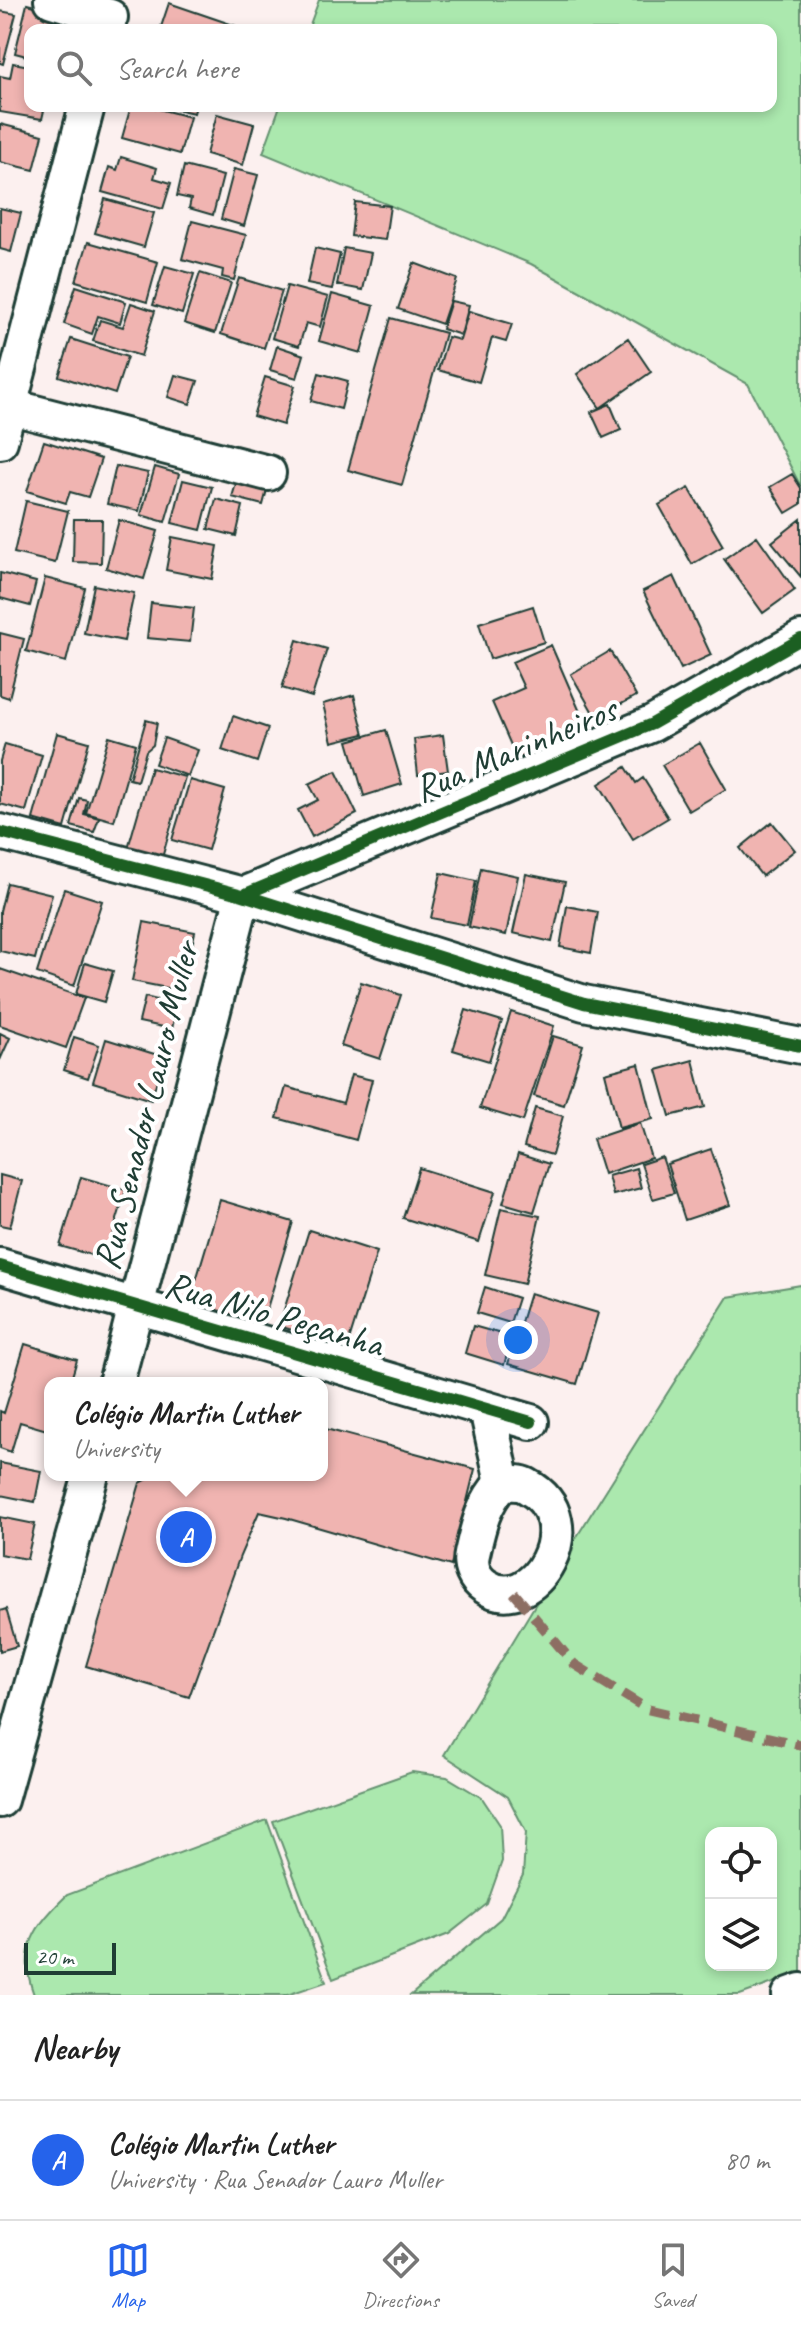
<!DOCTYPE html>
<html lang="en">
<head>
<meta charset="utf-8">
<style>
  :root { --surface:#fff; --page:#f6f6f6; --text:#222; --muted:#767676; --line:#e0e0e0; --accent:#2563eb }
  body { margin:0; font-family:Caveat,sans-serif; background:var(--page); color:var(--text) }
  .controls { position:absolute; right:24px; bottom:24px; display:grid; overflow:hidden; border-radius:16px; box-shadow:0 4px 12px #0003 }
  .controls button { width:72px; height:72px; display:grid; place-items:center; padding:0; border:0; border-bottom:2px solid var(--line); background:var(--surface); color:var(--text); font:40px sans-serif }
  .scale { position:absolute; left:24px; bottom:20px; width:92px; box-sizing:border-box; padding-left:8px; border:4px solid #1f3d34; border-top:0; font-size:22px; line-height:28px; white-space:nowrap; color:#1f3d34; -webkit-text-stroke:6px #fff; paint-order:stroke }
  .you { position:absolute; left:518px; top:1340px; width:28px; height:28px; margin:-20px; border:6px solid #fff; border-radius:50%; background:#1a73e8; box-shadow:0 0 0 12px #1a73e833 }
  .badge { display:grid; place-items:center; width:52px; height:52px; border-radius:50%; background:var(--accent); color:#fff; font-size:26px; font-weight:700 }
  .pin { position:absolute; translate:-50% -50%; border:4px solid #fff; box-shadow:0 2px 8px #0006 }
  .popup { position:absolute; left:44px; top:1377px; width:284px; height:104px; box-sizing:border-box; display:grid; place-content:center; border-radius:16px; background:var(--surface); filter:drop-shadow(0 2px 6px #0005); font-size:26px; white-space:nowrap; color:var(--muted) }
  .popup b { font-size:30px; color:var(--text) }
  .popup::after { content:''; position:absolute; left:50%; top:100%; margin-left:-16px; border:16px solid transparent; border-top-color:var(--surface) }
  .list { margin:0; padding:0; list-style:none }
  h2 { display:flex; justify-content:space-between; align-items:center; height:104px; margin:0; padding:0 32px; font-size:34px }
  h2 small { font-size:26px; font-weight:400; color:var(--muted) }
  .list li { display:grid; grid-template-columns:52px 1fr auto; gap:24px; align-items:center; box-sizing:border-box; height:120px; padding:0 32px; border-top:2px solid var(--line) }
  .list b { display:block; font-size:30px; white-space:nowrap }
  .list p { margin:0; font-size:26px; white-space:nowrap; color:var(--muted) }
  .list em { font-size:26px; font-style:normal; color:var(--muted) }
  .icon { flex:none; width:44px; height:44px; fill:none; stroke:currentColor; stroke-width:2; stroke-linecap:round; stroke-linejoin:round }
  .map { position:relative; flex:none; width:801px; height:1995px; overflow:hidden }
  .search { position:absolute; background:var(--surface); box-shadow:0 4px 12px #0003; left:24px; right:24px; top:24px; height:88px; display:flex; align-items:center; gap:20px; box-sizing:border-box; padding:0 28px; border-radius:16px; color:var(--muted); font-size:30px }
  .sheet { height:224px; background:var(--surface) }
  nav { display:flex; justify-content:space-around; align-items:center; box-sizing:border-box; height:112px; border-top:2px solid var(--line); background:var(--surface); font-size:22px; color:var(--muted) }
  nav a { display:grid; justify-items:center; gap:4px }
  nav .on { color:var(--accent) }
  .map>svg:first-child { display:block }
</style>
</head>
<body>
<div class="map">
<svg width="801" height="1995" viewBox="0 0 801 1995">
  <rect width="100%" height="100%" fill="#fcf0ef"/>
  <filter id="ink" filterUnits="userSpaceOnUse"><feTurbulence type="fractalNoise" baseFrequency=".0125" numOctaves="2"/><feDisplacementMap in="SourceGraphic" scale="16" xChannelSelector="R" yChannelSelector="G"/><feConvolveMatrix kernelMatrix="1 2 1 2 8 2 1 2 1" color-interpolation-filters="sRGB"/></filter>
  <g filter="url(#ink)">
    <!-- green -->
    <path fill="#abe8ae" stroke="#659271" stroke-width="2" fill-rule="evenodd" d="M319,0H801V487L748,384L531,264L263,153L280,106H771V30H308Z
      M801,1285V1973L740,1995H411L501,1918L523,1875L526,1832L508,1797L444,1755L569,1549L728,1297ZM711,1833H771V1965H711Z
      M412,1772L447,1777L482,1798L500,1825L502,1861L487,1904L449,1934L333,1979L273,1821Z
      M267,1820L326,1982L287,1995H34C17,1949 35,1926 67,1895Z"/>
    <!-- building -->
    <path fill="#f0b4b1" stroke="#1f3d34" stroke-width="2" d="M169,3L236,26L235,30H160Z
      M27,4L82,18L79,30H30V57L15,53Z
      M0,11L16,14L3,64L0,63Z
      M13,63L30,66V106H45L42,119L0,112V76L10,78Z
      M131,106H147L190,117L180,154L122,138Z
      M162,106H196L194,113Z
      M217,114L254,124L243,165L206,154Z
      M0,124L43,135L34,170L0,162Z
      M121,157L157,168L154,178L171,183L163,209L102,192L109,167L117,170Z
      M184,166L223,176L213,215L189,208L191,199L177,196Z
      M234,169L258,175L244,226L221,219Z
      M105,199L154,213L144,247L95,233Z
      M355,202L390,206L385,240L351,236Z
      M0,208L21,213L11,252L0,249Z
      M192,221L246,235L234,280L222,277L223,270L182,259Z
      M88,242L158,262L147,302L76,281Z
      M315,248L340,254L332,289L307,284Z
      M344,248L371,253L363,290L337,285Z
      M414,263L457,279L442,324L398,309Z
      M165,266L194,274L182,314L153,305Z
      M200,273L231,283L215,333L184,323Z
      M239,278L282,291L264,348L221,334Z
      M76,286L126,302L120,323L98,316L92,334L64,324Z
      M287,286L328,297L320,327L306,323L299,346L272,338Z
      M332,294L374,306L361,353L319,341Z
      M451,301L469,305L461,335L442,329Z
      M131,303L155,311L141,356L93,341L100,320L123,327Z
      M469,311L512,324L506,342L492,338L479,382L438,370L448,337L460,340Z
      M391,318L445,333L402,485L348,470Z
      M628,338L651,372L600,408L577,374Z
      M71,339L127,357L115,394L59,376Z
      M277,346L304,355L297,378L270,370Z
      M319,373L348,381L341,409L311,401Z
      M175,375L198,381L190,404L168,397Z
      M265,377L295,386L283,425L253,416Z
      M610,404L621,430L603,438L591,412Z
      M44,441L101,459L88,497L70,492L66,503L27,491Z
      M116,466L148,473L139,511L107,504Z
      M155,467L179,474L165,522L141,515Z
      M792,474L801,488V504L786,513L770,487Z
      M238,477L268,486L263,505L232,497Z
      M183,480L212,487L201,530L172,523Z
      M689,488L723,546L692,564L659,505Z
      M216,499L243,506L236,536L208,529Z
      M26,501L68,511L55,563L14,553Z
      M74,519H102L101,563L73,562Z
      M801,519V577L772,542Z
      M119,520L158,531L144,579L106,568Z
      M757,536L795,590L763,613L724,559Z
      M172,537L218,546L212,579L166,570Z
      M0,573L36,582L30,606L0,598Z
      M674,576L711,655L681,669L643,591Z
      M45,578L85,588L66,662L26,651Z
      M94,585L134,593L124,641L84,633Z
      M151,603L194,608L190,642L147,638Z
      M533,606L544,642L490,659L479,623Z
      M0,633L24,639L9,698L0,695Z
      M297,640L327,649L312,697L282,688Z
      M551,645L587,728L517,759L492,702L524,688L512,662Z
      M610,651L636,696L596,718L571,674Z
      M354,695L364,734L332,742L323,704Z
      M233,716L268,728L257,762L222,750Z
      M146,720L157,723L153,745L146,751L137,781L129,779Z
      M386,730L402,784L364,796L348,741Z
      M57,733L89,742L65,828L33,819Z
      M443,735L448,771L418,775L414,739Z
      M109,736L136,744L114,821L86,813Z
      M164,738L198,750L188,776L155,764Z
      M700,743L726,789L689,811L662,765Z
      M5,744L42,755L26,811L0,804V761Z
      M626,767L636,783L643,778L668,818L633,839L599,784Z
      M151,768L185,777L162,858L128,848Z
      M336,771L357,814L312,837L298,810L318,800L309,784Z
      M190,780L225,790L208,850L172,840Z
      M79,798L87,800L84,814L99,818L94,832L71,826Z
      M772,822L795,850L762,876L740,848Z
      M481,868L518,876L506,935L469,927Z
      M441,873L476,881L467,925L431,918Z
      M526,874L565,882L552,942L513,933Z
      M7,883L52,894L35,959L0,951V911Z
      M64,889L102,901L74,986L37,973Z
      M567,906L598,912L591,953L560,947Z
      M144,922L195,932L182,991L132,981Z
      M85,963L113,971L104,1002L76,994Z
      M0,969L84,998L66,1048L0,1025Z
      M361,982L401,995L380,1059L341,1046Z
      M145,997L177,1005L172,1029L139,1022Z
      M466,1010L502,1021L489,1061L453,1050Z
      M511,1012L554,1026L523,1121L480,1108Z
      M0,1033L10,1038L0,1060Z
      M553,1036L583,1045L564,1105L534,1096Z
      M74,1037L99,1045L88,1078L64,1070Z
      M106,1039L164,1057L151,1100L93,1082Z
      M693,1060L705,1107L670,1116L657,1070Z
      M639,1064L653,1119L619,1128L605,1073Z
      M351,1075L372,1080L356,1140L277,1118L286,1087L343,1103Z
      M535,1108L563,1116L552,1155L524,1147Z
      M640,1123L651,1158L604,1174L593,1139Z
      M711,1149L730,1205L685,1220L667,1164Z
      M518,1154L549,1164L534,1212L503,1203Z
      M662,1157L674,1193L653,1199L641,1164Z
      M419,1168L495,1192L479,1242L403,1218Z
      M636,1168L641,1188L613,1195L608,1176Z
      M0,1175L22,1181L10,1227L0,1225Z
      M81,1177L126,1190L105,1259L60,1246Z
      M220,1200L293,1222L262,1325L189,1304Z
      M501,1208L540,1216L524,1284L485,1275Z
      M309,1230L377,1252L347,1347L279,1326Z
      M485,1287L518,1298L510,1323L477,1313Z
      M530,1293L598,1313L577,1384L508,1364Z
      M473,1326L512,1337L504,1365L465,1353Z
      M25,1344L77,1360L70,1383H50V1431L20,1422L11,1452L0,1448V1411L4,1413Z
      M322,1428L475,1469L451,1566L286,1518L259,1512L240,1556L189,1697L86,1666L140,1483L155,1475H322Z
      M0,1463L41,1471L35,1502L0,1495Z
      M0,1517L35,1524L27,1559L0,1554Z
      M6,1609L17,1646L0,1651V1611Z"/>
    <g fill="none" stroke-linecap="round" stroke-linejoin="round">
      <defs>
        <path id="minor" d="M52,0L110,17
          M0,404L268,473
          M0,441L87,106
          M0,832L243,895L584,1003L801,1046
          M243,895L652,724L801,639
          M0,1266L531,1422
          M116,1383L243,895
          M487,1409L503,1482C510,1483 521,1482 527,1486C591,1520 533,1619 485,1586C475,1579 469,1567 472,1554C478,1527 483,1503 503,1482
          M0,1800L91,1475
          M790,1995L801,1991"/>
      </defs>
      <!-- minor casing -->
      <use href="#minor" stroke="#1f3d34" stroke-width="40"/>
      <!-- minor -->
      <use href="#minor" stroke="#fff" stroke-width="34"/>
      <!-- quiet -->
      <path stroke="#8d6e63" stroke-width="10" stroke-dasharray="20 10" stroke-linecap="butt" d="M514,1593L574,1664L647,1709L801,1745"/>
      <defs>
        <path id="cycleway" d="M0,832L243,895L584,1003L801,1046
          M243,895L652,724L801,639
          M0,1266L531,1422"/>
      </defs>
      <!-- cycleway casing -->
      <use href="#cycleway" stroke="#fff" stroke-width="17"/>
      <!-- cycleway -->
      <use href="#cycleway" stroke="#1b5e20" stroke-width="12"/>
    </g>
  </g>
  <g text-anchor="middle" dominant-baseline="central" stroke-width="8" stroke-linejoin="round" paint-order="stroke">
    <!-- street labels -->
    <g font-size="38" fill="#1f3d34" stroke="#fff">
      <text transform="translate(515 749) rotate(-23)">Rua Marinheiros</text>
      <text transform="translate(146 1106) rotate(-76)">Rua Senador Lauro Muller</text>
      <text transform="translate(274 1314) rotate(16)">Rua Nilo Peçanha</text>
    </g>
  </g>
</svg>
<div class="controls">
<button><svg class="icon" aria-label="locate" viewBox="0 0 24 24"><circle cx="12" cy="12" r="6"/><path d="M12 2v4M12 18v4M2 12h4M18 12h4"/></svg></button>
<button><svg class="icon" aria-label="layers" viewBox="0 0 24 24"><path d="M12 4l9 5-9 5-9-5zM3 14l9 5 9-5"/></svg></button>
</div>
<div class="scale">20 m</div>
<div class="you"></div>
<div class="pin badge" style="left:186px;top:1537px">A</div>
<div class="popup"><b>Colégio Martin Luther</b>University</div>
<div class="search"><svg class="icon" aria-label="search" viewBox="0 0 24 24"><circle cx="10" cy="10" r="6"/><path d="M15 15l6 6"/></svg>Search here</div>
</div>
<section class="sheet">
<h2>Nearby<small></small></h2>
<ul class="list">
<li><span class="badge">A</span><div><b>Colégio Martin Luther</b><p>University · Rua Senador Lauro Muller</p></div><em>80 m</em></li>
</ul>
</section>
<nav>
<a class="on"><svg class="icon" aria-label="map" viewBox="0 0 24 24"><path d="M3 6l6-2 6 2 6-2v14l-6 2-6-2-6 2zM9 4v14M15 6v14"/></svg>Map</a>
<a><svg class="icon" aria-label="directions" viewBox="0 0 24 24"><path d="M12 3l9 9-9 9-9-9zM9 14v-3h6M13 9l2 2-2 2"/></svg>Directions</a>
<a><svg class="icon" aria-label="saved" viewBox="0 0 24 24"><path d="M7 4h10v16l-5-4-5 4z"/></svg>Saved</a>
</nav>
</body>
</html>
